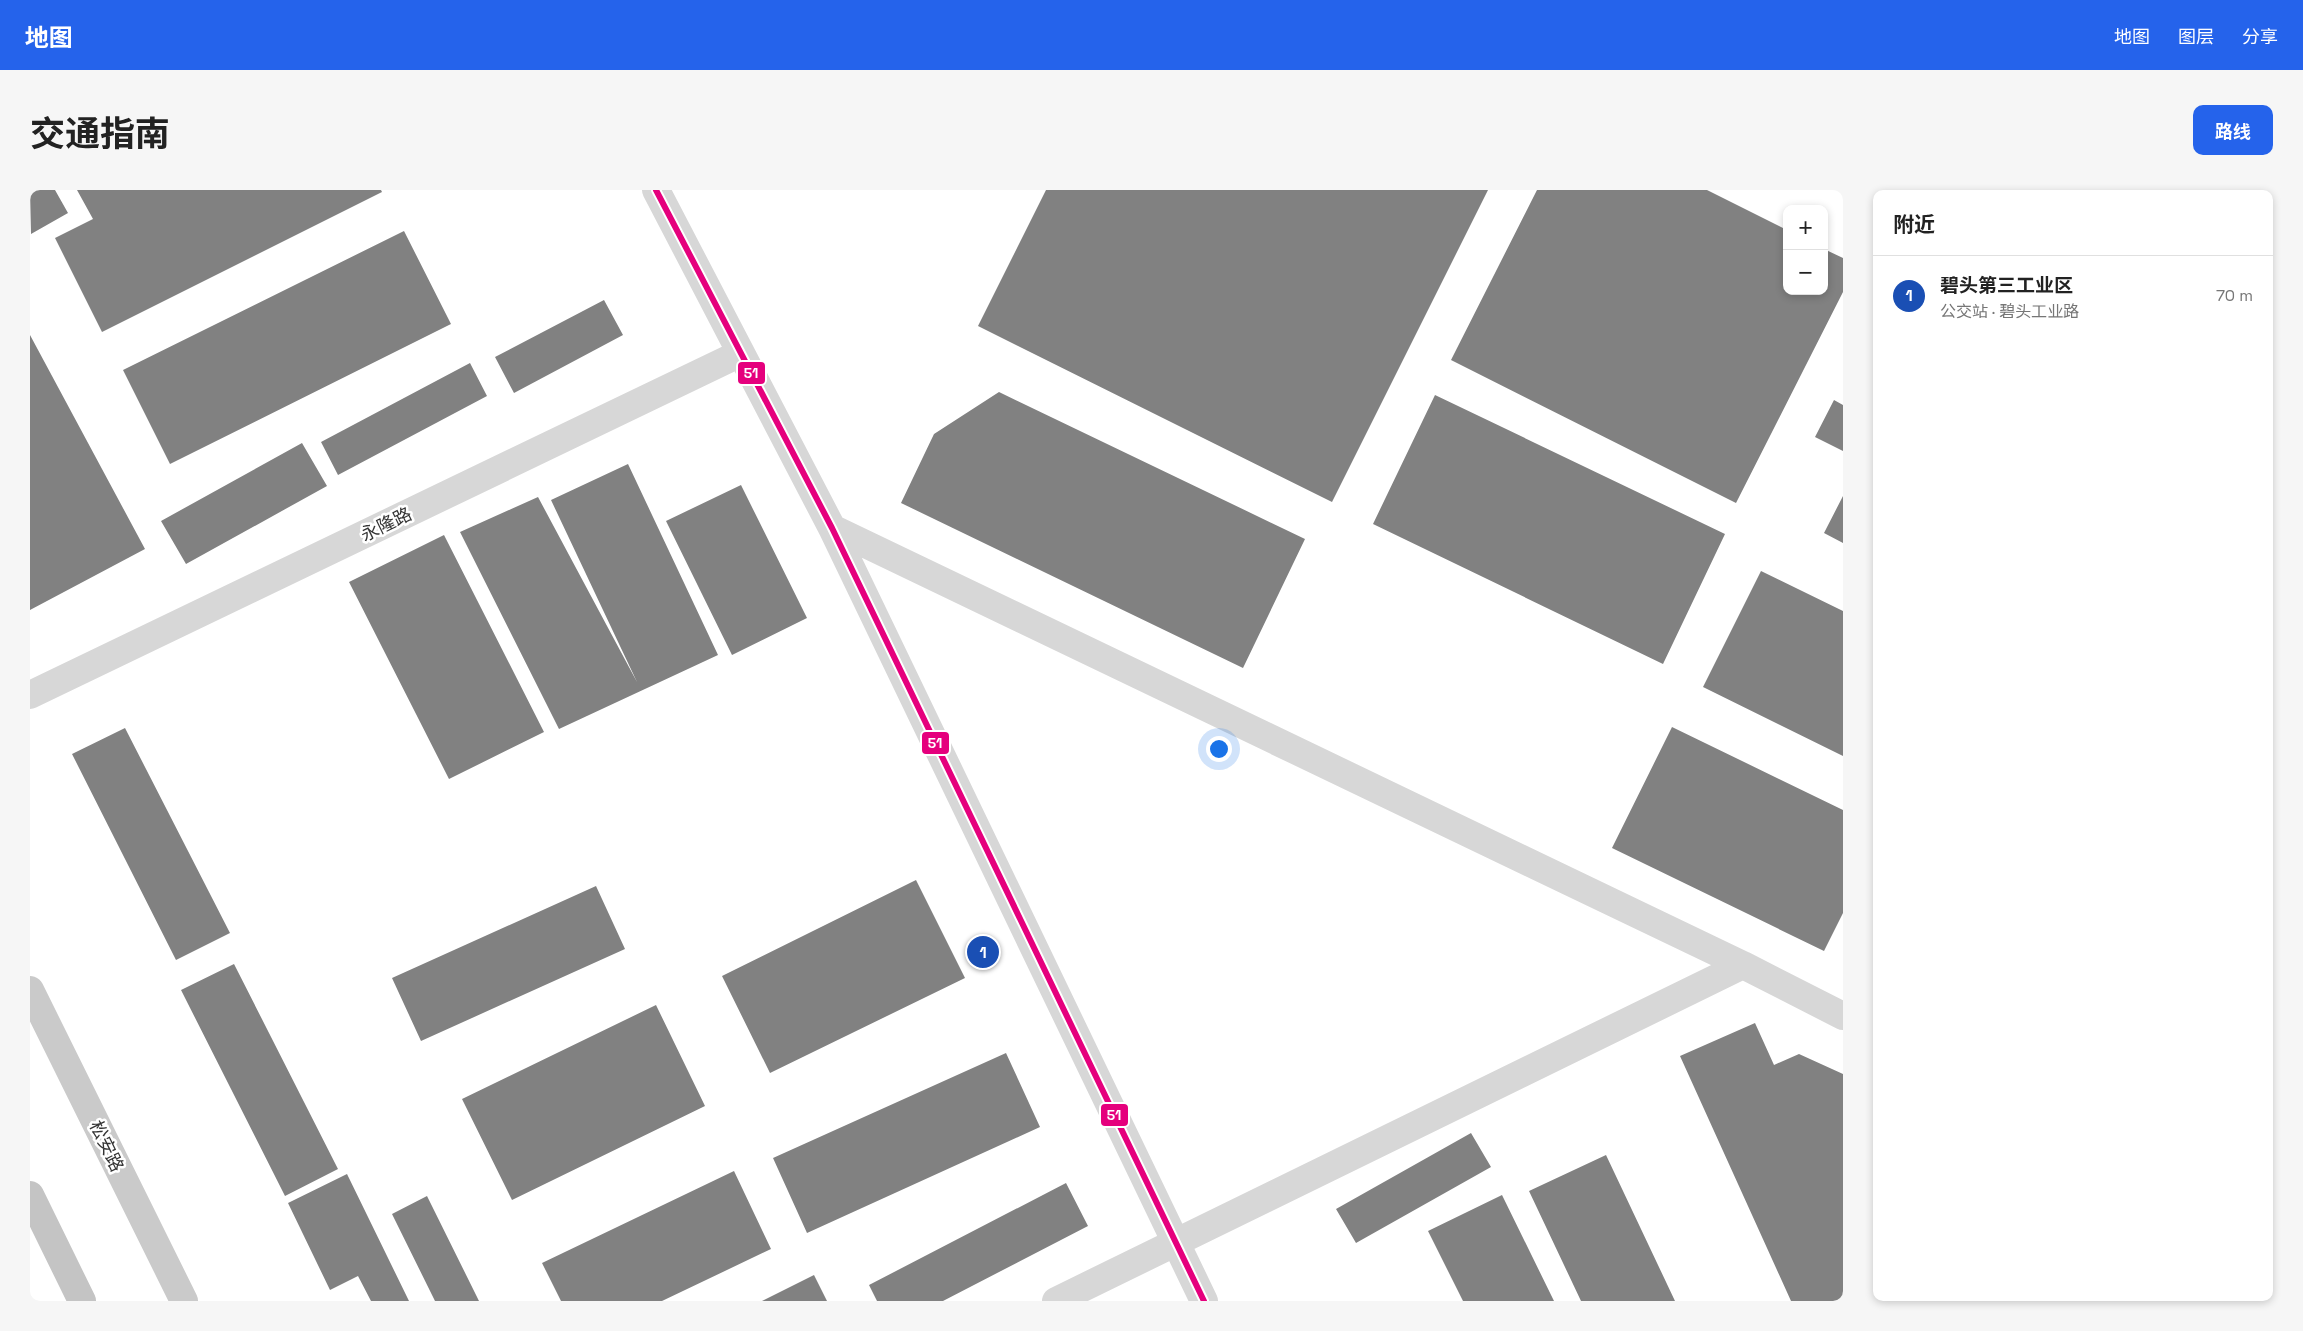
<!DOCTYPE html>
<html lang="zh">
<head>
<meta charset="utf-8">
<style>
  :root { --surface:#fff; --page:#f6f6f6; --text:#222; --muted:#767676; --line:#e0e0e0; --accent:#2563eb }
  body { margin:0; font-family:"Space Grotesk","Noto Sans SC",sans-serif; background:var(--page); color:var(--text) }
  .controls { position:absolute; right:15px; top:15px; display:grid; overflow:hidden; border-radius:10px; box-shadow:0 2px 8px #0003 }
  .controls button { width:45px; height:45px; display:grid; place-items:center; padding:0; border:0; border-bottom:1px solid var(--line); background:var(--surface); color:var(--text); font:25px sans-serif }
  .you { position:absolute; left:1188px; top:558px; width:18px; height:18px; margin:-12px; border:4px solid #fff; border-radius:50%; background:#1a73e8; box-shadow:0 0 0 8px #1a73e833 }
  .badge { display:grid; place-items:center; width:32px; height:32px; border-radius:50%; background:var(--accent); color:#fff; font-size:16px; font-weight:700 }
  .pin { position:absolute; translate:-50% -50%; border:2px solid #fff; box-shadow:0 1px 5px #0006 }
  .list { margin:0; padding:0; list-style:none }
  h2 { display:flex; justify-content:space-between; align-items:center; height:65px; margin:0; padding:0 20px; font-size:21px }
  h2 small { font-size:16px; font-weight:400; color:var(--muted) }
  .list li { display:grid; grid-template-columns:32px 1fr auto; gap:15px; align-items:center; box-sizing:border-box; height:80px; padding:0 20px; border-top:1px solid var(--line) }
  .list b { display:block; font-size:19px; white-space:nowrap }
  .list p { margin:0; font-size:16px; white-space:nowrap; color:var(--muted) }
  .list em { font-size:16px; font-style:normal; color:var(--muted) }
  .map { position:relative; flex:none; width:1813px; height:1111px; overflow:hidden; border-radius:10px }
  header { display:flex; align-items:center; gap:30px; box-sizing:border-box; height:70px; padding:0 25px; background:var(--accent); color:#fff }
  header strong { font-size:24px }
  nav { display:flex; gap:28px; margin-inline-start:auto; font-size:18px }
  .intro { display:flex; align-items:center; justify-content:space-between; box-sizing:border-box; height:120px; padding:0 30px }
  h1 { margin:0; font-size:35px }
  .button { padding:12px 22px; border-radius:10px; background:var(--accent); color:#fff; font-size:18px; font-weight:700 }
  main { display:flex; gap:30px; padding:0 30px }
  aside { flex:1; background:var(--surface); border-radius:10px; box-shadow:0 2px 8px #0003 }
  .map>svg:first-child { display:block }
</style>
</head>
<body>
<header>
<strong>地图</strong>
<nav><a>地图</a><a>图层</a><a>分享</a></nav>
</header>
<div class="intro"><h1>交通指南</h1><a class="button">路线</a></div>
<main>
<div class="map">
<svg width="1813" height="1111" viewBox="0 0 1813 1111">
  <rect width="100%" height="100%" fill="#fff"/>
  <!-- building -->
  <path fill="#818181" d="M0,0H25L38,23L1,44Z
    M47,0H351L352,2L72,142L25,48L63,29Z
    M1016,0H1458L1302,312L948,136Z
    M1507,0H1677L1757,40V101H1794V59L1813,68V102L1706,313L1421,170Z
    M374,41L421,134L140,274L93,180Z
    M574,110L593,145L484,203L465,167Z
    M0,145L115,359L0,420Z
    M440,173L457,206L308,285L291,252Z
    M969,202L1275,349L1213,478L871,313L904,244Z
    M1405,205L1695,344L1633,474L1343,334Z
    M1804,210L1813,215V261L1785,247Z
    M272,253L297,296L156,374L131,331Z
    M598,274L688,465L529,539L430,342L508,307L607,492L521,310Z
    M711,295L777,428L702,465L636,331Z
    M1813,306V353L1794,343Z
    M414,345L514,542L419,589L319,392Z
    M1731,381L1813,421V566L1673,497Z
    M1642,537L1813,620V723L1794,761L1582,658Z
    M95,538L200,743L146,770L42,564Z
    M886,690L935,788L740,883L692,786Z
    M566,696L595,759L391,851L362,788Z
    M204,774L308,979L255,1006L151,800Z
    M626,815L675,916L482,1010L432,909Z
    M1725,833L1744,875L1769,864L1813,884V1108L1806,1111H1761L1650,866Z
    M976,863L1010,937L777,1043L743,968Z
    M1441,943L1461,977L1326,1053L1306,1019Z
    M1576,965L1645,1111H1551L1499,1001Z
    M704,981L741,1059L632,1111H531L512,1073Z
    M317,984L379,1111H341L328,1086L300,1100L258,1013Z
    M1036,993L1058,1036L913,1111H847L839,1095Z
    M1472,1005L1524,1111H1433L1398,1041Z
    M397,1006L449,1111H405L362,1024Z
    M784,1085L797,1111H732Z"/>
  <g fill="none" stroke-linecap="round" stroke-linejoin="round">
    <!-- minor -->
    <path stroke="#d7d7d7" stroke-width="28" d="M626,0L802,338L1174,1111
      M802,338L1713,775L1813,826
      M0,505L711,163
      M1026,1111L1713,775"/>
    <!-- major -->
    <path stroke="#cacaca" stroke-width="28" d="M0,800L154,1111"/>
    <!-- highway -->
    <path stroke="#c4c4c4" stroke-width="28" d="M0,1005L52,1111"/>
    <defs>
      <path id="bus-1" d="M626,0L802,338L1174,1111"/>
    </defs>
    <!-- bus-1 casing -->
    <use href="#bus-1" stroke="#fff" stroke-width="10"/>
    <!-- bus-1 -->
    <use href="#bus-1" stroke="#e5007d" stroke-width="6"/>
  </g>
  <g text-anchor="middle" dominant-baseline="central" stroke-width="5" stroke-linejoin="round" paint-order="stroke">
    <!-- street labels -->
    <g font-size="18" fill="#333" stroke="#fff">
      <text transform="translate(356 334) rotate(-26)">永隆路</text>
      <text transform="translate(77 956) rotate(64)">松安路</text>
    </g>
  </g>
  <g stroke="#fff" stroke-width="2">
    <rect x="707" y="171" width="29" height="24" rx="5" fill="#e5007d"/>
    <rect x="891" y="541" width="29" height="24" rx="5" fill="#e5007d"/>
    <rect x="1070" y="913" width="29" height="24" rx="5" fill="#e5007d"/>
  </g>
  <g font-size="14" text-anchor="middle" font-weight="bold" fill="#fff">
    <text x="721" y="188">51</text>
    <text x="905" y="558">51</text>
    <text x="1084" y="930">51</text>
  </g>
</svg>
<div class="controls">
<button>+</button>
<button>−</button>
</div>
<div class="you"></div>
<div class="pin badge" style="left:953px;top:762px;background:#1a4fb4">1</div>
</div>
<aside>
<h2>附近<small></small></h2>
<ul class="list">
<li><span class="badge" style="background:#1a4fb4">1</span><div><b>碧头第三工业区</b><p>公交站 · 碧头工业路</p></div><em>70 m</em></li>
</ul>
</aside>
</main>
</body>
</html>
